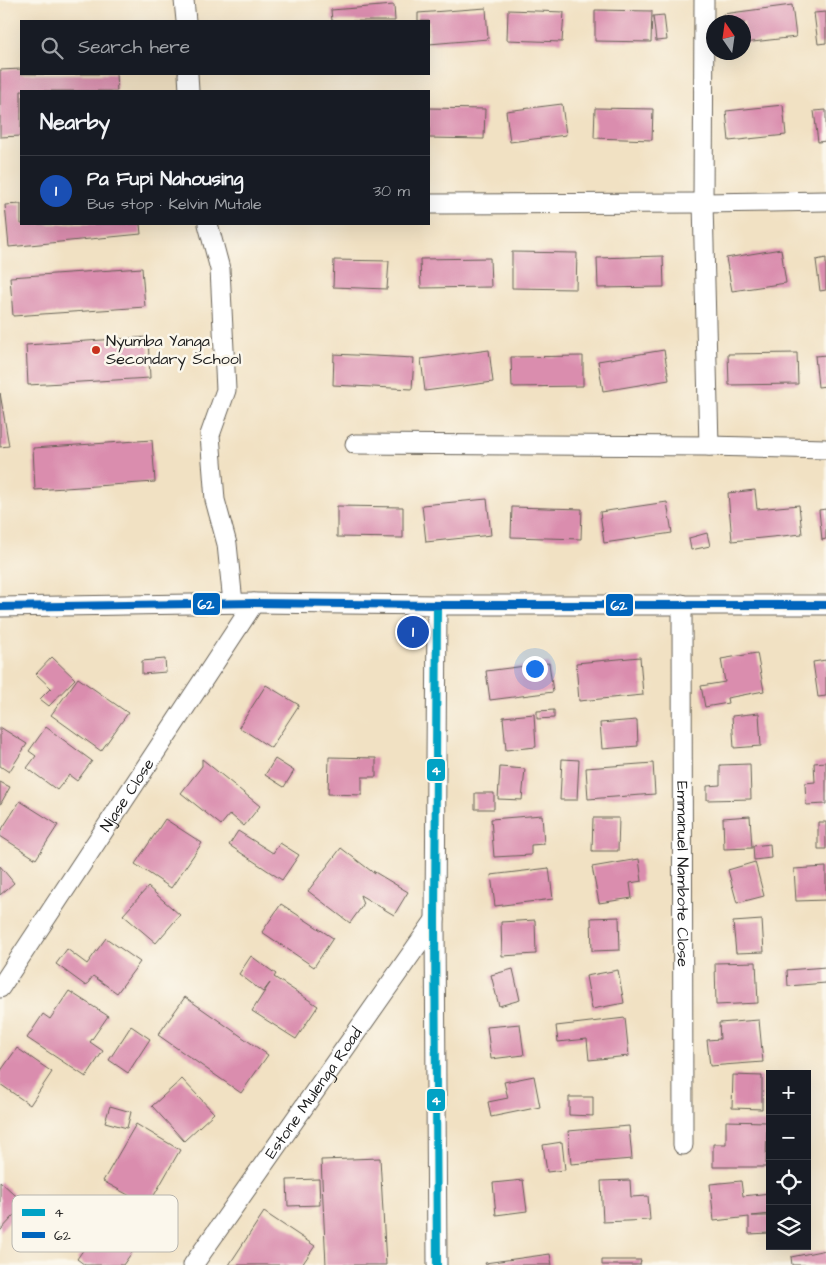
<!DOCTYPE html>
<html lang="en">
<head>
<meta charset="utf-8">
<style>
  :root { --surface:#171b24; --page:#242831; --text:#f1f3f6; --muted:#9ea1a6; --line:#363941; --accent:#b45309 }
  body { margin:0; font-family:"Architects Daughter",sans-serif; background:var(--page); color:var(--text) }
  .controls { position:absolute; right:15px; bottom:15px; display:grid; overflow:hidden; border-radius:0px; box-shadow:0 5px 20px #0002 }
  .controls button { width:45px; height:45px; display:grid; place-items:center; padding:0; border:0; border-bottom:1px solid var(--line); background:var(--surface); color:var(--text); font:25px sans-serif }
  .compass { position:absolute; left:706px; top:15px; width:45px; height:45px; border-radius:50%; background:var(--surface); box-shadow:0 5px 20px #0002; rotate:347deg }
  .you { position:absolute; left:534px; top:668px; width:18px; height:18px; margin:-12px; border:4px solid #fff; border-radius:50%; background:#1a73e8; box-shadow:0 0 0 8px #1a73e833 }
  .badge { display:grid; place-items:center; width:32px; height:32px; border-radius:50%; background:var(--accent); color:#fff; font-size:16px; font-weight:700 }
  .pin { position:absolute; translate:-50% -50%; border:2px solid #fff; box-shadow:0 1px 5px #0006 }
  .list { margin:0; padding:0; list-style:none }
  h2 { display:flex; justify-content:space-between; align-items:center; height:65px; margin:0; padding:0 20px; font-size:21px }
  h2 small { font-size:16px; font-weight:400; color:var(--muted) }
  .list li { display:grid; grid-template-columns:32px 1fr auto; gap:15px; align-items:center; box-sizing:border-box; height:70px; padding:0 20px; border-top:1px solid var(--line) }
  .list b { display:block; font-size:19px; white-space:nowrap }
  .list p { margin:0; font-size:16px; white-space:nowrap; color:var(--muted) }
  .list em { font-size:16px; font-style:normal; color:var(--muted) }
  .icon { flex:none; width:28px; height:28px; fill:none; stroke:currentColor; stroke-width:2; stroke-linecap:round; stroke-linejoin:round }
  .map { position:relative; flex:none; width:826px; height:1265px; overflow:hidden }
  .search { position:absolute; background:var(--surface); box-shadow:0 5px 20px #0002; left:20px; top:20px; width:410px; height:55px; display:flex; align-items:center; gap:12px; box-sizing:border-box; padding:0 18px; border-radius:0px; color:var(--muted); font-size:19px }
  .panel { position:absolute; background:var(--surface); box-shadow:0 5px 20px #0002; left:20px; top:90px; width:410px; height:135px; border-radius:0px }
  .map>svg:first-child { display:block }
</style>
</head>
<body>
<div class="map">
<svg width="826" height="1265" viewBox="0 0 826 1265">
  <rect width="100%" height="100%" fill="#fbf7ec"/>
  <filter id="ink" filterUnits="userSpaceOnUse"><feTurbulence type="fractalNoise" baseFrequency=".02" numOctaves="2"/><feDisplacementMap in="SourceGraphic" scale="10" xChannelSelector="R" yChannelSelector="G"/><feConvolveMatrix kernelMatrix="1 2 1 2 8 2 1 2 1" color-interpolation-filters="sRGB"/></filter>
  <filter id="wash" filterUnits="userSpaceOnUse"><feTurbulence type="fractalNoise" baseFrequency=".0096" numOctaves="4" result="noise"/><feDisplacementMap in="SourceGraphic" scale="20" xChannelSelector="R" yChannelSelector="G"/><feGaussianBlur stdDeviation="1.12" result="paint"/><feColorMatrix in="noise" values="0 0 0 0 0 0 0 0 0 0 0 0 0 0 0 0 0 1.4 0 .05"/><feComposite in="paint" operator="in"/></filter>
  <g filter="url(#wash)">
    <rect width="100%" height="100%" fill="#f1e1c3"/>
    <g id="blocks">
      <!-- building -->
      <path fill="#da8dae" d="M394,5L395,21H332L331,10Z
        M792,5L796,37L744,43V22H725L723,14Z
        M486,8L488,39L429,44V21H418V13Z
        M508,10L564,12L562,42L507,40Z
        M595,10L652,11L651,42L595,41Z
        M826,12V43L818,44L814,13Z
        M664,15L667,40L656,41L653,16Z
        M21,69V74H116L117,91H21V136L0,137V70Z
        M562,104L566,135L510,142L506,111Z
        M783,105L786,135L729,141L726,111Z
        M429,108L485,109L484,139L429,138Z
        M595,108L653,109L652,140L594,138Z
        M826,110V141L818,142L814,111Z
        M21,204V224H140L141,234L9,247L5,205Z
        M781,249L786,283L732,291L726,258Z
        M512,252L577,253L576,289L512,288Z
        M663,256L664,287L598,288L597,258Z
        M490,258L491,287L421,288L420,259Z
        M826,258V290L820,291L816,260Z
        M334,260L389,261L387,289L333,287Z
        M142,268L145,307L13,316L10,277Z
        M148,337L150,378L28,385L26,345Z
        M489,350L493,382L425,391L421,359Z
        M664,350L669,380L603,391L598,361Z
        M797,353L798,384L729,385L728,354Z
        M334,354L414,358L412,389L333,385Z
        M826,355V386L818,387L815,356Z
        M583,356V386L512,387L511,357Z
        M0,393L9,446L0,447Z
        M152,440L155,482L35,490L33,448Z
        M755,490L757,509L799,505L802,534L732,541L728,493Z
        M487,499L491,535L426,542L422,505Z
        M667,502L672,533L604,543L600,512Z
        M337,506L403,507V538L337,537Z
        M512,507L582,509L581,539L511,537Z
        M826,509V539L822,540L819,510Z
        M707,533L710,546L691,550L689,538Z
        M757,653L764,691L727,698L728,703L705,707L701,686L725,682L721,659Z
        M52,657L75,679L49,706L40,699L51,688L36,674Z
        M640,657L643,695L579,701L576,663Z
        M165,659L166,672L142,674V661Z
        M826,660V696L818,697L813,662Z
        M549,663L553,692L490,700L486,671Z
        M78,678L128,713L101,751L51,715Z
        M266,685L299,705L271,748L239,727Z
        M554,710V718L537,719V711Z
        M759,713L761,746L734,748L732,716Z
        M534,714L536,747L506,750L503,717Z
        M637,720L638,746L602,749L600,723Z
        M0,727L27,744L9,772L0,766Z
        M46,727L92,761L77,781L69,775L57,790L27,768L36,756L29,751Z
        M329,757L376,758V777H362V795L328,794Z
        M202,759L260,806L244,826L230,814L221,825L181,793L202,766Z
        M275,759L294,771L284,787L265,775Z
        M562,759L579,760L577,800H560Z
        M826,762V804L806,805L805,783L815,782L814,763Z
        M653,763L655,794L588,799L586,768Z
        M750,764L751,799L707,800V786L720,785V765Z
        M500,767L525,769L522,800L498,799Z
        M0,782L10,787L0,805Z
        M475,793H494V809H475Z
        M20,801L58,825L36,859L0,836V832Z
        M542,815L544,844L531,845V855L494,857L491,819Z
        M750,816L752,848L724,849L723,818Z
        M593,818H619L618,851H592Z
        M165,819L202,843L171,888L135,864Z
        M818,822H826V849H818Z
        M238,831L273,853L280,843L299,855L282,880L229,845Z
        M770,844L771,858L754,860L753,846Z
        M341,848L375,874L373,871L408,892L394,915L360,895L363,905L350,923L308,891Z
        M639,859L642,881L630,883L632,898L599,903L592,867Z
        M755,862L764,896L737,903L728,870Z
        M0,866L14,883L0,895Z
        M826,867V900L796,901L794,869Z
        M549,868L553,899L495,906L491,875Z
        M148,887L180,915L156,943L123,915Z
        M281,904L333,938L314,967L262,932Z
        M619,917L620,950L592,951L591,918Z
        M535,920L536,954L502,956L501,922Z
        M762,920L764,952L736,953L733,922Z
        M106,938L140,962L117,993L93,976L86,986L56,964L67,949L87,964Z
        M251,956L276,974L274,977L318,1006L296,1039L252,1011L270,983L263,992L239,974Z
        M756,962L758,1003L716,1005L715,963Z
        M826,967V983L788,986L787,970Z
        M513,969L520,1000L499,1006L491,975Z
        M618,970L624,1003L592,1009L586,976Z
        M69,991L108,1016L90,1042L103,1051L86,1077L27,1038L43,1014L50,1019Z
        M185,997L268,1055L241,1093L158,1035Z
        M625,1018L629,1056L589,1060L587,1039L558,1042L556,1026Z
        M759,1020L763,1062L710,1066L707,1040L720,1039L719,1023Z
        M520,1024L524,1055L491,1059L487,1027Z
        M131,1026L150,1039L128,1073L109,1060Z
        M17,1048L52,1072L30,1105L0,1084V1072Z
        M733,1075L762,1076V1109L732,1108Z
        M534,1076L540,1107L491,1117L488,1102L508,1098L504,1082Z
        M182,1079L214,1113L184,1141L152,1106Z
        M569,1097H593V1116L569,1115Z
        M110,1106L131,1112L127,1128L105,1122Z
        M726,1121L767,1122L766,1167H713V1144H726Z
        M136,1124L180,1150L148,1206L103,1181Z
        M629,1126L632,1159L571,1164L568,1131Z
        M562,1142L565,1170L547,1172L543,1145Z
        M380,1158L386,1265H326L321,1160Z
        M319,1179L320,1205L288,1206L287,1180Z
        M523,1180L527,1211L496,1215L493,1183Z
        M630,1180L631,1197L648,1196L650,1220L603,1222L601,1181Z
        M0,1181L25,1204L0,1231Z
        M741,1181L743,1196L770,1193V1214L752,1216H770V1233L749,1234V1217L714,1221L710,1184Z
        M264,1212L315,1246L302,1265H229Z
        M99,1227L133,1251L123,1265H85L77,1259Z
        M826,1250V1265H792L791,1257Z
        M550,1254L552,1265H486L485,1263Z
        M602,1260H641L640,1265H602Z"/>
    </g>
  </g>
  <g filter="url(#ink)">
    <use href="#blocks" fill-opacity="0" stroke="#676156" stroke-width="1"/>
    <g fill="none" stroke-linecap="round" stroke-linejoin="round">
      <defs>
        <g id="street">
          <path d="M184,0L186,21"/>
          <path d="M704,0L703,203L709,446"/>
          <path d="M188,74L189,91"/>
          <path d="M429,204L703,203L826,201"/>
          <path d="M208,224L220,269L226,390L210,435L215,500L227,544L233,603"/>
          <path d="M355,444L709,446L826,449"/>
          <path id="s1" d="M682,604L683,1145"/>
          <path d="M437,605L435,920L437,1265"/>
          <path d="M0,607L254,603L437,605H826"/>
          <path id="s2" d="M0,988L254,603"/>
          <path id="s3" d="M193,1265L435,920"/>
        </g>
      </defs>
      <!-- street casing -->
      <use href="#street" stroke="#676156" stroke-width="21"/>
      <!-- street -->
      <use href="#street" stroke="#fff" stroke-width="19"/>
      <defs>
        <path id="bus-1" d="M437,605L435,920L437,1265"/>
        <path id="bus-2" d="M0,607L254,603L437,605H826"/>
      </defs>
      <!-- bus-1 casing -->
      <use href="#bus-1" stroke="#fbf7ec" stroke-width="11"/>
      <!-- bus-2 casing -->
      <use href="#bus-2" stroke="#fbf7ec" stroke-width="11"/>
      <!-- bus-1 -->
      <use href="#bus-1" stroke="#01a2c5" stroke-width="8"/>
      <!-- bus-2 -->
      <use href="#bus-2" stroke="#0065bd" stroke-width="8"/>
    </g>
  </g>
  <!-- markers -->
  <circle fill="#c8321e" stroke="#fbf7ec" stroke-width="2" cx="96" cy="350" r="5"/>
  <g text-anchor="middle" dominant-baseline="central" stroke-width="5" stroke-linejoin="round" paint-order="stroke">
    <!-- poi labels -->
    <g font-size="16" fill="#1c1c1c" stroke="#fbf7ec" text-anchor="start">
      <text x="106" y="341">Nyumba Yanga<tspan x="106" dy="18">Secondary School</tspan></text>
    </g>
    <!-- street labels -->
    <g font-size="16" fill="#1c1c1c" stroke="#fbf7ec">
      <text stroke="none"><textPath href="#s2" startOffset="231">Njase Close</textPath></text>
      <text stroke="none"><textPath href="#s1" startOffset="270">Emmanuel Nambote Close</textPath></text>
      <text stroke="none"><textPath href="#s3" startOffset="210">Estone Mulenga Road</textPath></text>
    </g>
  </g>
  <!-- legend -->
  <rect x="12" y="1195" width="166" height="57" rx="8" fill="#fbf7ec" stroke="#b8b5ae" stroke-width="1"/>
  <rect x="22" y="1209" width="23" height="7" fill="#01a2c5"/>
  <rect x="22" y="1232" width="23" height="6" fill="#0065bd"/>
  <g font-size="14" fill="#1c1c1c">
    <text x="54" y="1217">4</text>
    <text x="54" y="1240">62</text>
  </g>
  <g stroke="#fbf7ec" stroke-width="2">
    <rect x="192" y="592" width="29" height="24" rx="5" fill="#0065bd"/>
    <rect x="605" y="593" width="29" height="24" rx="5" fill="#0065bd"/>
    <rect x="426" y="758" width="20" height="24" rx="5" fill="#01a2c5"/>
    <rect x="426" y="1088" width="20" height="24" rx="5" fill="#01a2c5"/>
  </g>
  <g font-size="14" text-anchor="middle" font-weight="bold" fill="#fff">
    <text x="206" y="609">62</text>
    <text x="619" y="610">62</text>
    <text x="436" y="775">4</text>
    <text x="436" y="1105">4</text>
  </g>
</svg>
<div class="controls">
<button>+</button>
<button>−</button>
<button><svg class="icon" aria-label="locate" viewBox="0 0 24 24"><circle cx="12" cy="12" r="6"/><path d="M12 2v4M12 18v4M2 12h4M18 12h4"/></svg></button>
<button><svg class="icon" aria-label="layers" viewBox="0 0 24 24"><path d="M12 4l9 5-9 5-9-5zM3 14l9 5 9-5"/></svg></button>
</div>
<svg class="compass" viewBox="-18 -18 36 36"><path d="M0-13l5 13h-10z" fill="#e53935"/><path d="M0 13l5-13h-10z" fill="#9ea1a6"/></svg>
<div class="you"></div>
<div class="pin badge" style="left:413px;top:632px;background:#1a4fb4">1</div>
<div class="search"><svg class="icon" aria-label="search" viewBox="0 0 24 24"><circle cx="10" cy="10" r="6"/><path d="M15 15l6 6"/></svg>Search here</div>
<section class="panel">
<h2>Nearby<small></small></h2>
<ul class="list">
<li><span class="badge" style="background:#1a4fb4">1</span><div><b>Pa Fupi Nahousing</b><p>Bus stop · Kelvin Mutale</p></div><em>30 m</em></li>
</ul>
</section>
</div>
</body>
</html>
